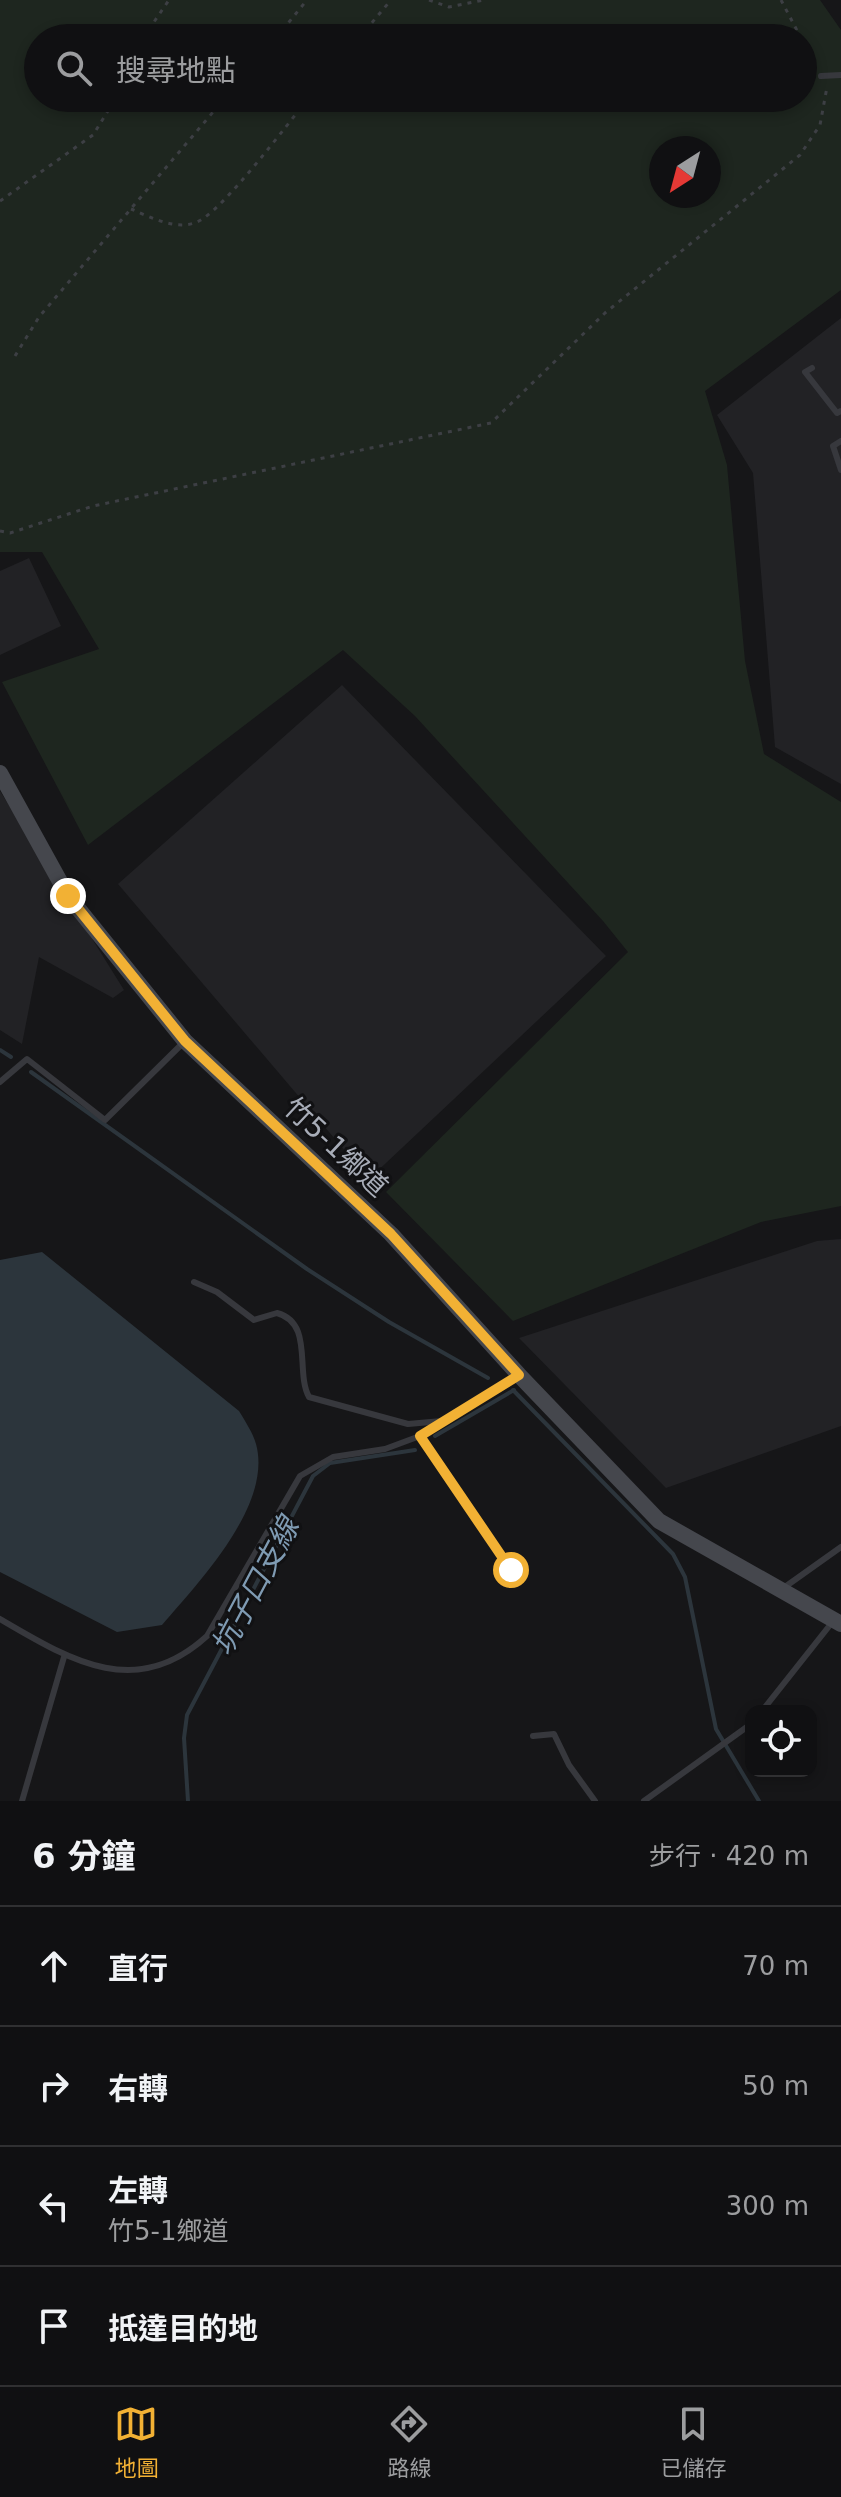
<!DOCTYPE html>
<html lang="zh-TW">
<head>
<meta charset="utf-8">
<style>
  :root { --surface:#101012; --page:#1e1e20; --text:#f1f3f6; --muted:#9c9d9f; --line:#303032; --accent:#f2b134 }
  body { margin:0; font-family:"DejaVu Sans","Noto Sans TC",sans-serif; background:var(--page); color:var(--text) }
  .controls { position:absolute; right:24px; bottom:24px; display:grid; overflow:hidden; border-radius:16px; box-shadow:0 4px 12px #0003 }
  .controls button { width:72px; height:72px; display:grid; place-items:center; padding:0; border:0; border-bottom:2px solid var(--line); background:var(--surface); color:var(--text); font:40px sans-serif }
  .compass { position:absolute; left:649px; top:136px; width:72px; height:72px; border-radius:50%; background:var(--surface); box-shadow:0 4px 12px #0003; rotate:216deg }
  .stop { position:absolute; width:24px; height:24px; margin:-18px; border:6px solid #f2b134; border-radius:50%; background:#fff }
  .stop.end { background:#f2b134; border-color:#fff; box-shadow:0 2px 8px #0008 }
  .list { margin:0; padding:0; list-style:none }
  h2 { display:flex; justify-content:space-between; align-items:center; height:104px; margin:0; padding:0 32px; font-size:34px }
  h2 small { font-size:26px; font-weight:400; color:var(--muted) }
  .list li { display:grid; grid-template-columns:52px 1fr auto; gap:24px; align-items:center; box-sizing:border-box; height:120px; padding:0 32px; border-top:2px solid var(--line) }
  .list b { display:block; font-size:30px; white-space:nowrap }
  .list p { margin:0; font-size:26px; white-space:nowrap; color:var(--muted) }
  .list em { font-size:26px; font-style:normal; color:var(--muted) }
  .icon { flex:none; width:44px; height:44px; fill:none; stroke:currentColor; stroke-width:2; stroke-linecap:round; stroke-linejoin:round }
  .map { position:relative; flex:none; width:841px; height:1801px; overflow:hidden }
  .search { position:absolute; background:var(--surface); box-shadow:0 4px 12px #0003; left:24px; right:24px; top:24px; height:88px; display:flex; align-items:center; gap:20px; box-sizing:border-box; padding:0 28px; border-radius:44px; color:var(--muted); font-size:30px }
  .sheet { height:584px; background:var(--surface) }
  nav { display:flex; justify-content:space-around; align-items:center; box-sizing:border-box; height:112px; border-top:2px solid var(--line); background:var(--surface); font-size:22px; color:var(--muted) }
  nav a { display:grid; justify-items:center; gap:4px }
  nav .on { color:var(--accent) }
  .map>svg:first-child { display:block }
</style>
</head>
<body>
<div class="map">
<svg width="841" height="1801" viewBox="0 0 841 1801">
  <rect width="100%" height="100%" fill="#161618"/>
  <!-- built -->
  <path fill="#222225" d="M841,318V784L775,747L753,473L717,415Z
    M29,558L61,626L0,655V571Z
    M342,685L606,956L369,1179L118,884Z
    M0,791L124,990L113,998L39,957L22,1044L0,1030Z
    M841,1239V1426L666,1488L519,1338L817,1241Z"/>
  <!-- green -->
  <path fill="#1e261f" fill-rule="evenodd" d="M0,0H820L841,30V290L705,391L727,465L745,661L764,754L841,802V1206L761,1222L513,1321L386,1192L628,952L603,921L415,716L343,650L88,845L2,682L99,649L42,552H0ZM38,38H803V98H38ZM661,148H709V196H661Z"/>
  <!-- water -->
  <path fill="#2c353c" d="M42,1252L239,1411C245,1421 253,1433 256,1444C273,1505 198,1583 162,1625L117,1632L0,1572V1260Z"/>
  <g fill="none" stroke-linecap="round" stroke-linejoin="round">
    <!-- stream -->
    <path stroke="#2c353c" stroke-width="4" d="M0,1050L11,1057
      M31,1072L307,1269L389,1322L488,1378
      M513,1390L673,1554L685,1577L716,1729L759,1801
      M435,1436L514,1390
      M188,1801L184,1738L187,1715L313,1476L330,1463L415,1450"/>
    <!-- path -->
    <path stroke="#3d3f44" stroke-width="3" stroke-dasharray="4 6" stroke-linecap="butt" d="M429,0L449,7L484,0
      M781,0L801,38
      M143,38L169,0
      M276,38L307,0
      M359,38L391,0
      M803,42L816,66
      M0,201L93,135L116,98
      M131,209C150,217 176,231 197,222C223,211 287,124 309,98
      M15,356L39,317L225,98
      M0,531L10,533L93,506L491,423L605,313L800,155L820,125L827,87"/>
    <!-- lane -->
    <path stroke="#37383d" stroke-width="6" d="M821,76L841,75
      M812,368L805,372L837,413L841,411
      M841,441L833,446L841,470
      M0,1082L27,1059L105,1120L185,1041
      M194,1282L217,1292L254,1320L277,1313C314,1323 295,1372 309,1397L408,1424L442,1421
      M420,1436L511,1570
      M782,1589L841,1547
      M0,1619C70,1660 136,1701 207,1636L300,1476L333,1457L385,1449L420,1436L517,1376
      M762,1711L834,1620
      M533,1736L554,1734L569,1765L595,1801
      M22,1801L64,1657
      M644,1801L751,1724"/>
    <!-- secondary -->
    <path stroke="#45474d" stroke-width="16" d="M0,773L68,896L185,1041L391,1234L519,1375L659,1521L841,1624"/>
  </g>
  <g fill="none" stroke-linecap="round" stroke-linejoin="round">
    <!-- route -->
    <path stroke="#f2b134" stroke-width="10" d="M68,896L185,1041L391,1234L519,1375L420,1436L511,1570"/>
  </g>
  <g text-anchor="middle" dominant-baseline="central" stroke-width="6" stroke-linejoin="round" paint-order="stroke">
    <!-- street labels -->
    <g font-size="28" fill="#a8adb8" stroke="#111113">
      <text transform="translate(336 1147) rotate(43)">竹5-1鄉道</text>
    </g>
    <!-- water labels -->
    <g font-size="30" font-style="italic" fill="#7f9bb3" stroke="#111113">
      <text transform="translate(255 1586) rotate(-62)">坑子口支線</text>
    </g>
  </g>
</svg>
<div class="controls">
<button><svg class="icon" aria-label="locate" viewBox="0 0 24 24"><circle cx="12" cy="12" r="6"/><path d="M12 2v4M12 18v4M2 12h4M18 12h4"/></svg></button>
</div>
<svg class="compass" viewBox="-18 -18 36 36"><path d="M0-13l5 13h-10z" fill="#e53935"/><path d="M0 13l5-13h-10z" fill="#9c9d9f"/></svg>
<div class="stop" style="left:511px;top:1570px"></div>
<div class="stop end" style="left:68px;top:896px"></div>
<div class="search"><svg class="icon" aria-label="search" viewBox="0 0 24 24"><circle cx="10" cy="10" r="6"/><path d="M15 15l6 6"/></svg>搜尋地點</div>
</div>
<section class="sheet">
<h2>6 分鐘<small>步行 · 420 m</small></h2>
<ul class="list">
<li><svg class="icon" aria-label="ahead" viewBox="0 0 24 24"><path d="M12 20V5M6 11l6-6 6 6"/></svg><div><b>直行</b></div><em>70 m</em></li>
<li><svg class="icon" aria-label="right" viewBox="0 0 24 24"><path d="M7 20v-9h11M14 6l5 5-5 5"/></svg><div><b>右轉</b></div><em>50 m</em></li>
<li><svg class="icon" aria-label="left" viewBox="0 0 24 24"><path d="M17 20v-9H6M10 6l-5 5 5 5"/></svg><div><b>左轉</b><p>竹5-1鄉道</p></div><em>300 m</em></li>
<li><svg class="icon" aria-label="arrive" viewBox="0 0 24 24"><path d="M6 21V4h12l-3 4 3 4H6"/></svg><div><b>抵達目的地</b></div></li>
</ul>
</section>
<nav>
<a class="on"><svg class="icon" aria-label="map" viewBox="0 0 24 24"><path d="M3 6l6-2 6 2 6-2v14l-6 2-6-2-6 2zM9 4v14M15 6v14"/></svg>地圖</a>
<a><svg class="icon" aria-label="directions" viewBox="0 0 24 24"><path d="M12 3l9 9-9 9-9-9zM9 14v-3h6M13 9l2 2-2 2"/></svg>路線</a>
<a><svg class="icon" aria-label="saved" viewBox="0 0 24 24"><path d="M7 4h10v16l-5-4-5 4z"/></svg>已儲存</a>
</nav>
</body>
</html>
